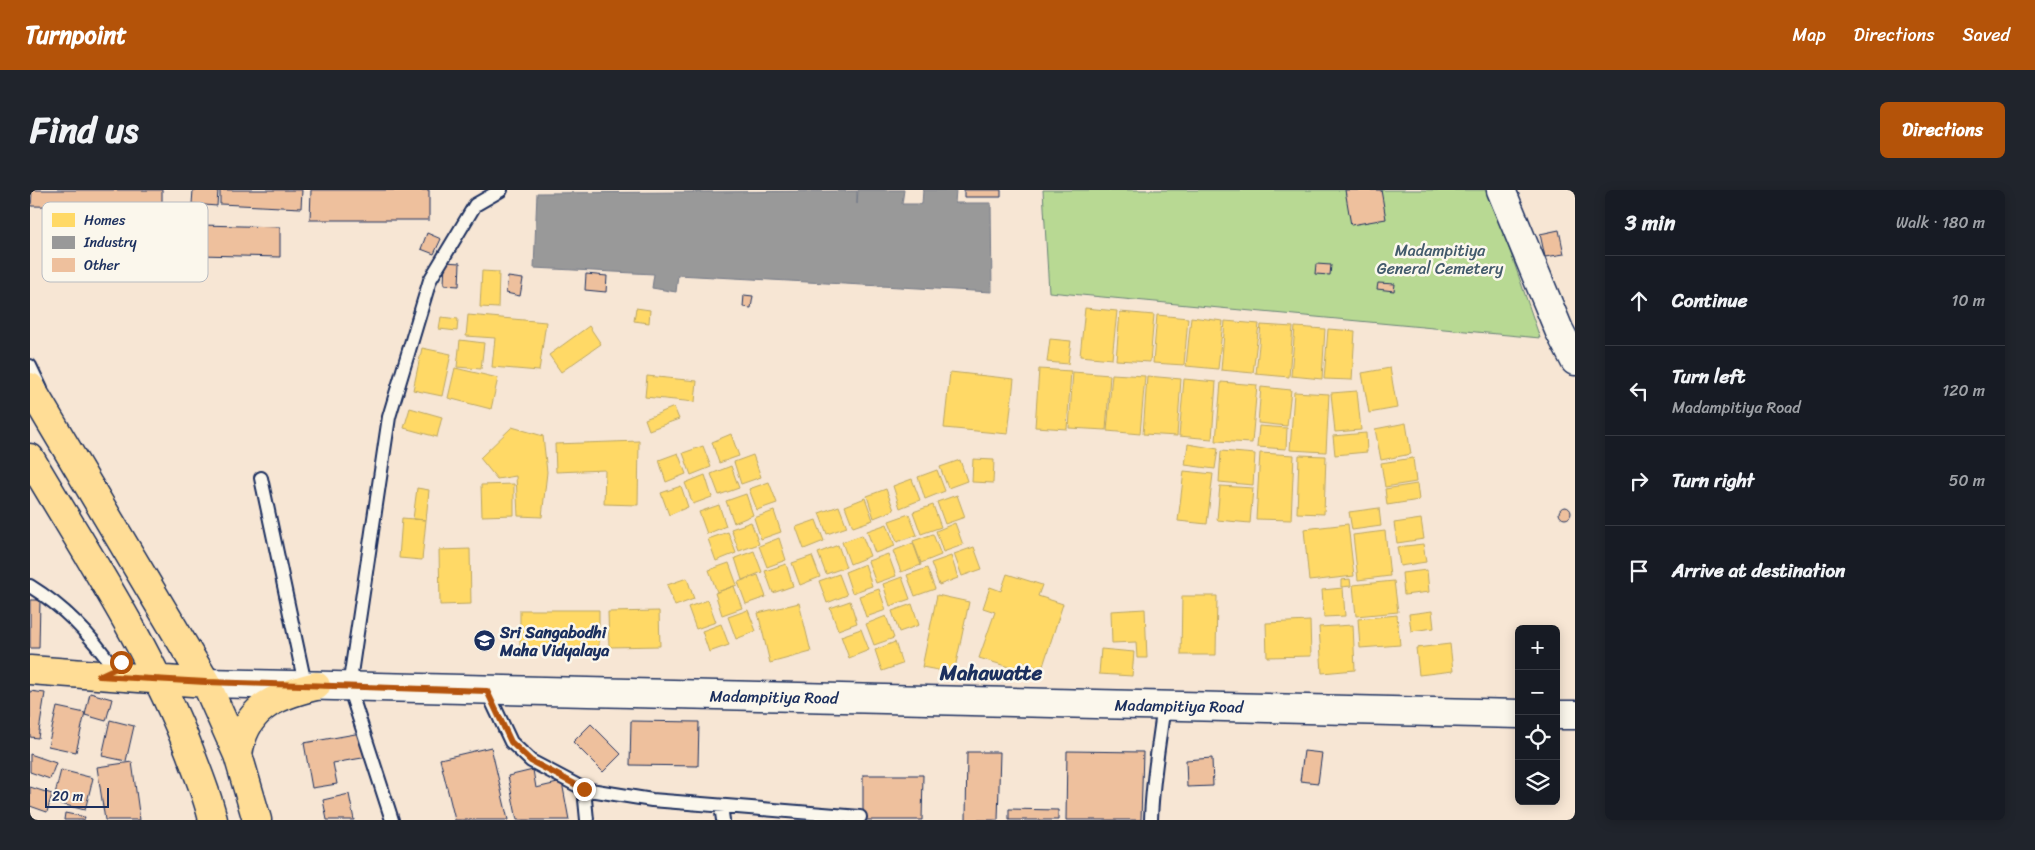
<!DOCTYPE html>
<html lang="en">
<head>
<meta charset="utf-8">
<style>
  :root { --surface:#171b24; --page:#20242c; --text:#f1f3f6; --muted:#9ea1a6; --line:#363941; --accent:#b45309 }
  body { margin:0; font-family:Sriracha,sans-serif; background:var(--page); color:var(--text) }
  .controls { position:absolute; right:15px; bottom:15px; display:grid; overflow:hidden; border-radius:8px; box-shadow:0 2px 12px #0003 }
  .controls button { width:45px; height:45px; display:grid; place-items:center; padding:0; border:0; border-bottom:1px solid var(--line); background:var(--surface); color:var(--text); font:25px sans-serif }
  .scale { position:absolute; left:15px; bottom:12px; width:64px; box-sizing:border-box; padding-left:5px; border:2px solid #1b2f5e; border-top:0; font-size:14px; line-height:18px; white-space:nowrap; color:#1b2f5e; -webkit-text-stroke:4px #fbf7ec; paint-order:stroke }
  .stop { position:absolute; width:15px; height:15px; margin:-11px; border:4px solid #b45309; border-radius:50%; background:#fff }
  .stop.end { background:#b45309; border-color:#fff; box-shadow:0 1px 5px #0008 }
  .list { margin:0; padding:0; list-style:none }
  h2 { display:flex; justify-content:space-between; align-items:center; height:65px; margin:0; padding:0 20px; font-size:21px }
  h2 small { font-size:16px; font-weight:400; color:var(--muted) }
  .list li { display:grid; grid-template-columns:32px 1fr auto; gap:15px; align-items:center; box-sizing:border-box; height:90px; padding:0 20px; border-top:1px solid var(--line) }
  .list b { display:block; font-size:19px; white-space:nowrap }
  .list p { margin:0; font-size:16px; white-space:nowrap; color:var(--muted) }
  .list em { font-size:16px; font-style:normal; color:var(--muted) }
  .icon { flex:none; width:28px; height:28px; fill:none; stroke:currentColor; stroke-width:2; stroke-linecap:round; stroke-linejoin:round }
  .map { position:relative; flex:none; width:1545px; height:630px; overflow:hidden; border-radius:8px }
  header { display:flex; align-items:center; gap:30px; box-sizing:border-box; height:70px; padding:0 25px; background:var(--accent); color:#fff }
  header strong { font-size:24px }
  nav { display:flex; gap:28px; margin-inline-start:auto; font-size:18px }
  .intro { display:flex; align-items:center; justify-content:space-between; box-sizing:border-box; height:120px; padding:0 30px }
  h1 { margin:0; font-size:35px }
  .button { padding:12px 22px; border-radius:8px; background:var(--accent); color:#fff; font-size:18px; font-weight:700 }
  main { display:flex; gap:30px; padding:0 30px }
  aside { flex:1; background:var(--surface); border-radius:8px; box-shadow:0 2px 12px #0003 }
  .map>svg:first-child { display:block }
</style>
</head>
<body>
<header>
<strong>Turnpoint</strong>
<nav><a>Map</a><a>Directions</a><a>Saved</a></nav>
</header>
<div class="intro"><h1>Find us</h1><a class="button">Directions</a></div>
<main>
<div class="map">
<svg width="1545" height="630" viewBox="0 0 1545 630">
  <rect width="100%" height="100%" fill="#f7e6d4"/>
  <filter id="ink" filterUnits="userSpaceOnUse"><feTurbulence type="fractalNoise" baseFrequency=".02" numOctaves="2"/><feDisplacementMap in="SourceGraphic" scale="10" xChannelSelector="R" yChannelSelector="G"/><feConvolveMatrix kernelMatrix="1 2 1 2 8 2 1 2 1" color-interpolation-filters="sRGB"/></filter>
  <g filter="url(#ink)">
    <!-- green -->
    <path fill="#b8d993" stroke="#6a8478" d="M1013,0H1459L1510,148L1019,102Z"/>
    <!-- homes -->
    <path fill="#ffd966" stroke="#bba664" d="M452,81L469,82L468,118L450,117Z
      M606,118L620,120L619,133L604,131Z
      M1055,118L1087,121L1082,169L1050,166Z
      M1090,122L1124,125L1120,172L1086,170Z
      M438,125L516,132L509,181L462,177L465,148L436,146Z
      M1127,125L1158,128L1154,175L1123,173Z
      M411,127L428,129L427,141L409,139Z
      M1161,127L1193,131L1188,179L1156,176Z
      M1195,131L1229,134L1223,183L1191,180Z
      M1231,135L1263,137L1259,187L1226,184Z
      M559,136L571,154L531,182L519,165Z
      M1265,137L1295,139L1292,189L1261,186Z
      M1298,139L1325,141L1322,190L1294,189Z
      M1020,149L1041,151L1038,174L1017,172Z
      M430,150L454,153L451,179L427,177Z
      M392,158L421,164L412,206L383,200Z
      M425,178L468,188L461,219L418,208Z
      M1360,178L1367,218L1339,223L1332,183Z
      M1009,179L1041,181L1037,239L1005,237Z
      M920,182L984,189L978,244L914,238Z
      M1043,182L1080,185L1076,240L1039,238Z
      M1082,184L1115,186L1110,244L1077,241Z
      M617,186L667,191L665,212L615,207Z
      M1117,186L1151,189L1147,246L1113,244Z
      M1154,189L1186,192L1182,249L1149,246Z
      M1191,192L1227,195L1222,253L1186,251Z
      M1231,197L1261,200L1257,236L1228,233Z
      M1327,201L1331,240L1305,242L1301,203Z
      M1264,202L1299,204L1296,262L1260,260Z
      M644,217L649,229L619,240L615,229Z
      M380,218L412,227L407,247L374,238Z
      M1376,233L1381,264L1351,270L1345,239Z
      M1229,236L1257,238L1256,259L1227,257Z
      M482,237L513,246L517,282L512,327L488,326L486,286L467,289L450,268Z
      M1336,243L1337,262L1305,265L1303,246Z
      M701,244L709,266L689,273L682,252Z
      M609,251L608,315L574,314L575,280L526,282L525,254Z
      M1158,254L1188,259L1185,279L1155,275Z
      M673,256L681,277L661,285L653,263Z
      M1191,261L1225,264L1223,295L1189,292Z
      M648,263L656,284L636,292L629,270Z
      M1230,263L1264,265L1261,330L1226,329Z
      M723,265L731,287L711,294L704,272Z
      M1269,265L1296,266L1294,324L1267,323Z
      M1383,268L1386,292L1355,297L1351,273Z
      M943,269L964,270L963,293L942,292Z
      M930,270L937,291L918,298L910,277Z
      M701,276L709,298L689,305L681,284Z
      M907,280L915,301L895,309L888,287Z
      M1154,281L1183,284L1177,334L1148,331Z
      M675,285L682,307L663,314L655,293Z
      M882,289L890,310L870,318L863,296Z
      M739,292L747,313L727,320L719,299Z
      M484,294V325L452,326L451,295Z
      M1387,294L1389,310L1357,315L1355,299Z
      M651,296L658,317L639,325L631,303Z
      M1190,296L1223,298L1220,333L1187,330Z
      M387,298L399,300L396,330L383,329Z
      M856,299L864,320L844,328L837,306Z
      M716,304L723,325L704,333L696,311Z
      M927,305L935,327L915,334L907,312Z
      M835,308L843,330L823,337L815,316Z
      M689,315L696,336L677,344L669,322Z
      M903,315L911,337L891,344L883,322Z
      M809,316L817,337L797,344L789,323Z
      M1349,318L1351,336L1322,340L1319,322Z
      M744,321L751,342L731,349L724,328Z
      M879,324L887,345L867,352L859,331Z
      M372,328L396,330L392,370L369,368Z
      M1391,329L1394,349L1367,353L1364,333Z
      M786,330L794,351L774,359L766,337Z
      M721,332L729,354L709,361L701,339Z
      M925,333L933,355L913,362L906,341Z
      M857,334L865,356L845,363L837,341Z
      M1318,334L1324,386L1279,391L1274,339Z
      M1355,341L1360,386L1328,390L1323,345Z
      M698,342L706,363L686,371L678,349Z
      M903,344L911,365L891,373L883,351Z
      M832,345L840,366L820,374L812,352Z
      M749,348L756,370L737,377L729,356Z
      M883,353L891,375L871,382L863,361Z
      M1393,354L1396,372L1370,376L1367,357Z
      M808,355L816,377L796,384L788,363Z
      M944,357L952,379L932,386L924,364Z
      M440,359L441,414L410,415L409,360Z
      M724,361L732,382L712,390L705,368Z
      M858,364L866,386L846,393L838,371Z
      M782,366L790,387L770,395L762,373Z
      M921,366L928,388L909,395L901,373Z
      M699,373L707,395L687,402L679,380Z
      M756,374L763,396L743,403L735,381Z
      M835,374L842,396L822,403L815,382Z
      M897,378L905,399L885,406L877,385Z
      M1397,380L1399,402L1374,405L1372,383Z
      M809,384L817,405L797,413L789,391Z
      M977,384L1012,395L1008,406L1033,414L1012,479L991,472L989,480L949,468L965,422L953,418L960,397L971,401Z
      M728,385L736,407L716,414L708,392Z
      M872,387L880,409L860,416L853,394Z
      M657,388L664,409L645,416L637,395Z
      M1320,389L1321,396L1311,397V390Z
      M1364,391L1368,422L1326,426L1323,395Z
      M704,396L712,418L692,425L685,403Z
      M1313,398L1315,426L1294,427L1292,400Z
      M849,399L856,420L836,427L829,406Z
      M907,405L939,412L924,483L892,477Z
      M1152,406H1187L1186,465H1151Z
      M678,410L686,432L666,439L658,417Z
      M820,411L827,433L808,440L800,418Z
      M769,413L781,462L740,473L728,423Z
      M882,414L889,435L869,442L862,421Z
      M1115,419L1117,468H1107L1106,452L1082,453L1081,421Z
      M490,420H569V458H490Z
      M718,420L726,441L706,449L698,427Z
      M629,421L630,456L579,457L578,422Z
      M1402,421L1404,438L1381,441L1379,424Z
      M1367,425L1370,455L1330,458L1328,429Z
      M856,426L864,448L844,455L836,434Z
      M1280,431L1281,466L1237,467L1236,433Z
      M691,434L699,455L679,462L672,441Z
      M1323,435L1325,480L1292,483L1289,437Z
      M831,439L839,460L819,468L811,446Z
      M865,452L872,474L852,481L845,460Z
      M1420,454L1423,481L1389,485L1386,458Z
      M1071,459L1104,462L1102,486L1069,484Z"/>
    <!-- industry -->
    <path fill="#999" stroke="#737987" d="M828,0H874L872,14H892L893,0H926L925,13H961L962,102L648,85L646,102L622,98L624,84L504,78L507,3L827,1V14Z"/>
    <!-- building -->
    <path fill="#eec09d" stroke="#1b2f5e" d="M2,0H132V18L1,16Z
      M163,0H188L187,16L162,14Z
      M190,0H272L271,18L190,14Z
      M281,0H399V30H280Z
      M934,0H971V7H934Z
      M1315,0H1351L1356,29L1321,35Z
      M131,34L250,37V67L130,64Z
      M1529,40L1534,64L1515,67L1510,44Z
      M397,43L411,49L404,64L391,59Z
      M415,72L430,73L429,96L414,95Z
      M1286,74L1301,75L1300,85L1285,84Z
      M556,84L577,86L576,102L555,100Z
      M478,87L493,89L490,106L476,103Z
      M1348,93L1365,94L1364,101L1347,99Z
      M714,105L723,106L721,118L713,117Z
      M1529 323a6 6 0 1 1 12 0a6 6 0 1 1-12 0Z
      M0,410H10L9,458H0Z
      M0,501L15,503L8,548L0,547Z
      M60,503L82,509L76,531L55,525Z
      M27,517L55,523L46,562L18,556Z
      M80,530L104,536L96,571L72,566Z
      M601,531L669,532L668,576L600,575Z
      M561,534L591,564L573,582L543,552Z
      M331,543L338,567L303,573L307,594L282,598L274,553Z
      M461,557L478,630H425L410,569Z
      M1037,561L1113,562L1111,630H1036Z
      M1274,561L1292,563L1288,593L1270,591Z
      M937,562H970L968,630H936Z
      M0,564L26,573L20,589L0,582Z
      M1182,568L1183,596L1157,597L1156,570Z
      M102,572L110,630H75L67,577Z
      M31,580L63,588L55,620L23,612Z
      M503,580L506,598L532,592L539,630H487L478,586Z
      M833,585H893L892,630H833Z
      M0,597L22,604L17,622L0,616Z
      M319,604L324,630H297L293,610Z
      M979,619L1028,620V630H979Z
      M35,623L55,627L54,630H34Z"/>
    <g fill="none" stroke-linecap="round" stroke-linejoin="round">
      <defs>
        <path id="service" d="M0,176L11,199
          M231,288L275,494
          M0,396C34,417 62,446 84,479
          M457,501L481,552L501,571L554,599L622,610L830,627
          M554,599L557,630
          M691,616L693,630
          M362,630L319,497L359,227L400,90L445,15L471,0
          M1121,630C1122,591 1129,554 1134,515"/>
        <path id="tertiary" d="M1471,0L1529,140L1545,171"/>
        <path id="secondary" d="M176,493L1489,524
          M1526,525H1545"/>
        <path id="primary" d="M0,197L176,493L208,565L227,630
          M0,268C56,363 120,458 160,562C168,584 178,607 183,630
          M0,480L176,493
          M208,565C214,519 244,506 286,496"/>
      </defs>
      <!-- service casing -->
      <use href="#service" stroke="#1b2f5e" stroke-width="16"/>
      <!-- tertiary casing -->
      <use href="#tertiary" stroke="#1b2f5e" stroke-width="31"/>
      <!-- secondary casing -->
      <use href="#secondary" stroke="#1b2f5e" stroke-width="31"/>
      <!-- primary casing -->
      <use href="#primary" stroke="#1b2f5e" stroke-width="31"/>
      <!-- service -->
      <use href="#service" stroke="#fbf7ec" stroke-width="12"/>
      <!-- tertiary -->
      <use href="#tertiary" stroke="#fbf7ec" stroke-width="28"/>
      <!-- secondary -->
      <use href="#secondary" stroke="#fbf7ec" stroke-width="28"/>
      <!-- primary -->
      <use href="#primary" stroke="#ffdd96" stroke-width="28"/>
    </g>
  </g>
  <g fill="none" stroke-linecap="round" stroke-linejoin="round" filter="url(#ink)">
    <!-- route -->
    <path stroke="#b45309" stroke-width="6" d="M91,472L84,479L69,486L176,492L457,501L481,552L501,571L554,599"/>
  </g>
  <!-- icons -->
  <defs>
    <symbol id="school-disc" viewBox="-11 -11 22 22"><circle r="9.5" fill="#1b2f5e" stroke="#fbf7ec"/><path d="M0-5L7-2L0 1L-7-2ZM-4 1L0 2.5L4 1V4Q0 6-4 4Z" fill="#fff"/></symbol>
  </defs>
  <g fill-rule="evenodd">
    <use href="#school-disc" x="442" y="438" width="25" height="25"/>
  </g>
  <g text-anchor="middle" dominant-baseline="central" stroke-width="5" stroke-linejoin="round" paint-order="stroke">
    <!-- park labels -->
    <g font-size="16" fill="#425a6b" stroke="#fbf7ec">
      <text x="1410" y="60">Madampitiya<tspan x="1410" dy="18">General Cemetery</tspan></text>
    </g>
    <!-- poi labels -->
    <g font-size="16" font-weight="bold" fill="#1b2f5e" stroke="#fbf7ec" text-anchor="start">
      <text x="470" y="442">Sri Sangabodhi<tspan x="470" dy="18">Maha Vidyalaya</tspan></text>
    </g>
    <!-- street labels -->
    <g font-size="16" fill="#1b2f5e" stroke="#fbf7ec">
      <text transform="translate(744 507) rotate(1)">Madampitiya Road</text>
      <text transform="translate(1149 516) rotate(1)">Madampitiya Road</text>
    </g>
    <!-- district labels -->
    <g font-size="21" font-weight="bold" fill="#1b2f5e" stroke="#fbf7ec">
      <text x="961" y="483">Mahawatte</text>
    </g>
  </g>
  <!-- legend -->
  <rect x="12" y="12" width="166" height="80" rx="8" fill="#fbf7ec" stroke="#b8bbc1" stroke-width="1"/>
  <rect x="22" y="23" width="23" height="14" fill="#ffd966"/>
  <rect x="22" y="46" width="23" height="13" fill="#999"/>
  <rect x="22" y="68" width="23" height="14" fill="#eec09d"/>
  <g font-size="14" fill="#1b2f5e">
    <text x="54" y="35">Homes</text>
    <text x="54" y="57">Industry</text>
    <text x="54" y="80">Other</text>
  </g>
</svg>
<div class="controls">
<button>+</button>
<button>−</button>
<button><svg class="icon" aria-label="locate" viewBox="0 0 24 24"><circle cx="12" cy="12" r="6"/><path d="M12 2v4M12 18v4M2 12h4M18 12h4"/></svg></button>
<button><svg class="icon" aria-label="layers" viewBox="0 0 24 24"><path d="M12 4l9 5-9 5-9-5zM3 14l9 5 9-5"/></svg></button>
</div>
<div class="scale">20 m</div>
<div class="stop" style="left:91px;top:472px"></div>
<div class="stop end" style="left:554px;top:599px"></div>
</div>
<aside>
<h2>3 min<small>Walk · 180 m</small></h2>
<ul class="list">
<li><svg class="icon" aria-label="ahead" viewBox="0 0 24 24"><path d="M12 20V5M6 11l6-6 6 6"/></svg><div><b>Continue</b></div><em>10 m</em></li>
<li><svg class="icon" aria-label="left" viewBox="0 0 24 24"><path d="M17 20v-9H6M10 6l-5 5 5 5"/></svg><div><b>Turn left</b><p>Madampitiya Road</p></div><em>120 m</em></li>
<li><svg class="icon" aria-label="right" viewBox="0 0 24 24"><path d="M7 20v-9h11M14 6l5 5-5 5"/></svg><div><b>Turn right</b></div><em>50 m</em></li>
<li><svg class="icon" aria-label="arrive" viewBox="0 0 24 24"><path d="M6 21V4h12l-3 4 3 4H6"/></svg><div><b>Arrive at destination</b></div></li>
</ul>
</aside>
</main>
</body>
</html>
